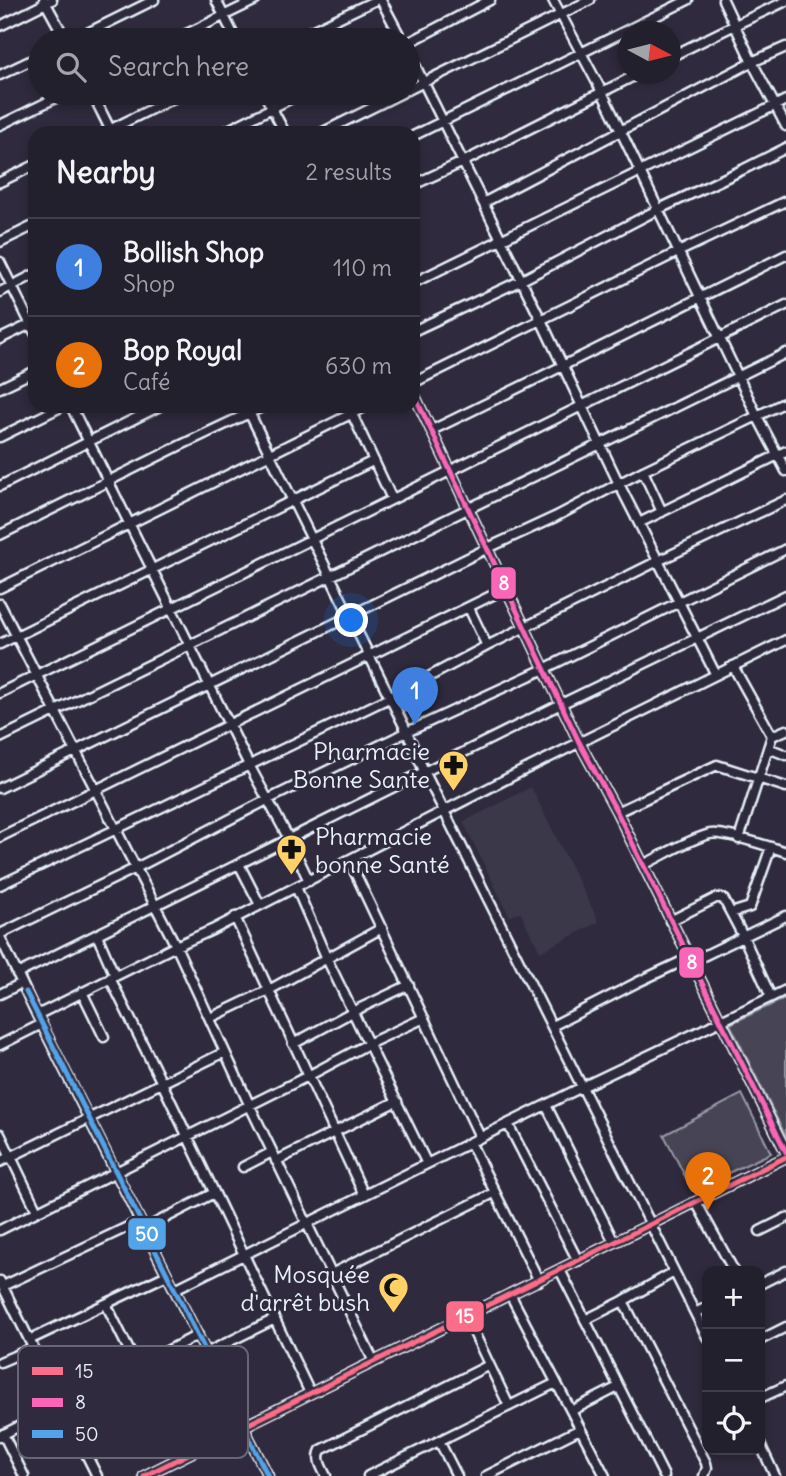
<!DOCTYPE html>
<html lang="en">
<head>
<meta charset="utf-8">
<style>
  :root { --surface:#23202e; --page:#2f2d3a; --text:#f1f3f6; --muted:#a3a3aa; --line:#403e4a; --accent:#b45309 }
  body { margin:0; font-family:Delius,sans-serif; background:var(--page); color:var(--text) }
  .controls { position:absolute; right:21px; bottom:21px; display:grid; overflow:hidden; border-radius:14px; box-shadow:0 4px 10px #0003 }
  .controls button { width:63px; height:63px; display:grid; place-items:center; padding:0; border:0; border-bottom:2px solid var(--line); background:var(--surface); color:var(--text); font:35px sans-serif }
  .compass { position:absolute; left:618px; top:21px; width:63px; height:63px; border-radius:50%; background:var(--surface); box-shadow:0 4px 10px #0003; rotate:97deg }
  .you { position:absolute; left:352px; top:621px; width:24px; height:24px; margin:-18px; border:5px solid #fff; border-radius:50%; background:#1a73e8; box-shadow:0 0 0 10px #1a73e833 }
  .badge { display:grid; place-items:center; width:46px; height:46px; border-radius:50%; background:var(--accent); color:#fff; font-size:23px; font-weight:700 }
  .pin { position:absolute; translate:-50% -58px; filter:drop-shadow(0 2px 4px #0008) }
  .pin::after { content:''; position:absolute; top:37px; width:24px; height:21px; background:inherit; clip-path:polygon(0 0,100% 0,50% 100%) }
  .list { margin:0; padding:0; list-style:none }
  h2 { display:flex; justify-content:space-between; align-items:center; height:91px; margin:0; padding:0 28px; font-size:30px }
  h2 small { font-size:23px; font-weight:400; color:var(--muted) }
  .list li { display:grid; grid-template-columns:46px 1fr auto; gap:21px; align-items:center; box-sizing:border-box; height:98px; padding:0 28px; border-top:2px solid var(--line) }
  .list b { display:block; font-size:26px; white-space:nowrap }
  .list p { margin:0; font-size:23px; white-space:nowrap; color:var(--muted) }
  .list em { font-size:23px; font-style:normal; color:var(--muted) }
  .icon { flex:none; width:38px; height:38px; fill:none; stroke:currentColor; stroke-width:2; stroke-linecap:round; stroke-linejoin:round }
  .map { position:relative; flex:none; width:786px; height:1476px; overflow:hidden }
  .search { position:absolute; background:var(--surface); box-shadow:0 4px 10px #0003; left:28px; top:28px; width:392px; height:77px; display:flex; align-items:center; gap:18px; box-sizing:border-box; padding:0 24px; border-radius:38px; color:var(--muted); font-size:26px }
  .panel { position:absolute; background:var(--surface); box-shadow:0 4px 10px #0003; left:28px; top:126px; width:392px; height:287px; border-radius:21px }
  .map>svg:first-child { display:block }
</style>
</head>
<body>
<div class="map">
<svg width="786" height="1476" viewBox="0 0 786 1476">
  <rect width="100%" height="100%" fill="#2f2a3d"/>
  <filter id="ink" filterUnits="userSpaceOnUse"><feTurbulence type="fractalNoise" baseFrequency=".0143" numOctaves="2"/><feDisplacementMap in="SourceGraphic" scale="14" xChannelSelector="R" yChannelSelector="G"/><feConvolveMatrix kernelMatrix="1 2 1 2 8 2 1 2 1" color-interpolation-filters="sRGB"/></filter>
  <g filter="url(#ink)">
    <!-- built -->
    <path fill="#3b3749" d="M531,787L599,922L540,952L520,912L510,917L463,822Z"/>
    <!-- green -->
    <path fill="#464455" stroke="#979aa6" stroke-width="2" d="M786,998V1137L730,1024Z
      M742,1094L771,1153L692,1190L664,1135Z"/>
    <g fill="none" stroke-linecap="round" stroke-linejoin="round">
      <defs>
        <path id="minor" d="M44,0L66,40
          M216,0L236,40
          M381,0L402,40
          M553,0L602,92L757,416L786,471
          M723,0L752,62L786,126
          M0,26L52,0
          M73,40L154,0
          M174,40L256,0
          M292,40L376,0
          M408,43L490,0
          M408,51L541,320L619,484L716,675
          M670,57L735,25L786,1
          M0,75L40,56
          M408,90L590,0
          M92,93L112,133
          M264,93L285,133
          M0,125L66,93
          M103,133L184,93
          M222,133L302,93
          M321,133L402,93
          M413,136L688,0
          M0,182L35,165
          M413,185L463,162L638,74
          M483,203L752,62L786,47
          M0,242L35,225
          M0,262L35,333
          M413,283L786,100
          M0,292L35,274
          M413,331L522,280L657,210L742,170L786,148
          M0,339L35,322
          M413,383L678,252L786,201
          M0,388L35,371
          M413,392L579,742L617,812L786,1152
          M71,406L249,765L289,839L309,881
          M246,406L407,732L424,771L707,1337
          M352,414L392,499
          M432,430C550,373 668,313 786,255
          M0,437L63,406
          M643,471L662,512
          M0,486L160,406
          M639,523L786,451
          M0,535L179,446L264,406
          M0,588L367,406
          M0,604L176,946L249,1104L374,1362
          M469,608L487,646
          M0,644L373,461
          M733,666L772,736L739,839
          M0,693L786,305
          M772,736L786,730
          M0,738L786,353
          M768,748L786,755
          M0,788L488,548L555,517L643,471L786,402
          M617,812L717,765L786,787
          M0,837L507,588
          M349,860L480,1137
          M239,864L260,905
          M643,865C664,855 687,840 710,834C723,831 771,847 786,852
          M0,885L389,698L487,646L658,561L786,500
          M296,887L327,959L427,1164
          M731,913L750,907L771,847
          M235,917L364,1195
          M670,921L716,898H721L724,900L743,936L771,997
          M0,934L136,868L269,799L407,732L544,669L786,549
          M97,935L115,976
          M0,937L37,1015L268,1476
          M691,962L786,916
          M17,974L561,704L786,595
          M110,978L162,1083L310,1393
          M82,992L104,1037
          M0,994L22,983
          M37,1015L176,946L212,930L526,769L786,640
          M210,1018L269,990L382,928
          M552,1026L638,982L689,958
          M293,1044L352,1012L409,985
          M0,1045L42,1024
          M546,1105L614,1242
          M508,1124L578,1261
          M0,1134L37,1211
          M470,1142L539,1281
          M276,1161L397,1101
          M0,1162L225,1052
          M243,1167L272,1152
          M696,1202L734,1271
          M144,1229L214,1193
          M0,1230L308,1076L368,1044L424,1018
          M760,1231L786,1218
          M560,1270L664,1476
          M331,1274L494,1193
          M0,1281L97,1476
          M760,1284L786,1271
          M3,1286L140,1221
          M175,1289L582,1087L786,990
          M510,1294L605,1476
          M623,1301L706,1463L707,1468L704,1476
          M106,1304L182,1457
          M695,1313L707,1307
          M466,1316L509,1406
          M585,1320L623,1301L674,1272
          M29,1340L167,1275
          M760,1340L786,1327
          M206,1353L275,1319
          M0,1362L33,1348
          M760,1398L786,1386
          M571,1411L618,1387
          M3,1434L24,1476
          M0,1436L198,1335
          M439,1441L457,1476
          M760,1444L775,1476
          M144,1476L786,1157
          M326,1476C322,1468 316,1459 321,1450L489,1365
          M368,1476L556,1383
          M486,1476L580,1429"/>
      </defs>
      <!-- minor casing -->
      <use href="#minor" stroke="#e8f1f8" stroke-width="13"/>
      <!-- minor -->
      <use href="#minor" stroke="#2f2a3d" stroke-width="8"/>
      <defs>
        <path id="bus-1" d="M144,1476L786,1157"/>
        <path id="bus-2" d="M413,392L579,742L617,812L786,1152"/>
        <path id="bus-3" d="M26,992L268,1476"/>
      </defs>
      <!-- bus-1 casing -->
      <use href="#bus-1" stroke="#2f2a3d" stroke-width="10"/>
      <!-- bus-2 casing -->
      <use href="#bus-2" stroke="#2f2a3d" stroke-width="10"/>
      <!-- bus-3 casing -->
      <use href="#bus-3" stroke="#2f2a3d" stroke-width="10"/>
      <!-- bus-1 -->
      <use href="#bus-1" stroke="#fb6d88" stroke-width="5"/>
      <!-- bus-2 -->
      <use href="#bus-2" stroke="#fa66b7" stroke-width="5"/>
      <!-- bus-3 -->
      <use href="#bus-3" stroke="#53a3e8" stroke-width="5"/>
    </g>
  </g>
  <!-- icons -->
  <defs>
    <symbol id="pharmacy-pin" viewBox="-11 -11 22 30"><path d="M0 17L-7.5 6A9.5 9.5 0 1 1 7.5 6Z" fill="#ffd166" stroke="#2f2a3d"/><path d="M-2-6h4v4h4v4h-4v4h-4v-4h-4v-4h4Z" fill="#111"/></symbol>
    <symbol id="mosque-pin" viewBox="-11 -11 22 30"><path d="M0 17L-7.5 6A9.5 9.5 0 1 1 7.5 6Z" fill="#ffd166" stroke="#2f2a3d"/><path d="M3.5-4.9A6 6 0 1 0 3.5 4.9A5 5 0 1 1 3.5-4.9Z" fill="#111"/></symbol>
  </defs>
  <g fill-rule="evenodd">
    <use href="#pharmacy-pin" x="436" y="748" width="35" height="47"/>
    <use href="#pharmacy-pin" x="274" y="832" width="35" height="47"/>
    <use href="#mosque-pin" x="376" y="1270" width="35" height="47"/>
  </g>
  <g text-anchor="middle" dominant-baseline="central" stroke-width="6" stroke-linejoin="round" paint-order="stroke">
    <!-- poi labels -->
    <g font-size="24" fill="#e8f1f8" stroke="#2f2a3d" text-anchor="end">
      <text x="430" y="751">Pharmacie<tspan x="430" dy="28">Bonne Sante</tspan></text>
      <text x="315" y="836" text-anchor="start">Pharmacie<tspan x="315" dy="28">bonne Santé</tspan></text>
      <text x="370" y="1274">Mosquée<tspan x="370" dy="28">d'arrêt bush</tspan></text>
    </g>
  </g>
  <!-- legend -->
  <rect x="18" y="1346" width="230" height="112" rx="10" fill="#2f2a3d" stroke="#666675" stroke-width="2"/>
  <rect x="32" y="1367" width="31" height="8" fill="#fb6d88"/>
  <rect x="32" y="1398" width="31" height="9" fill="#fa66b7"/>
  <rect x="32" y="1430" width="31" height="8" fill="#53a3e8"/>
  <g font-size="19" fill="#e8f1f8">
    <text x="75" y="1378">15</text>
    <text x="75" y="1409">8</text>
    <text x="75" y="1441">50</text>
  </g>
  <g stroke="#2f2a3d" stroke-width="2.5">
    <rect x="490" y="566" width="27" height="34" rx="7" fill="#fa66b7"/>
    <rect x="678" y="946" width="27" height="33" rx="7" fill="#fa66b7"/>
    <rect x="127" y="1217" width="40" height="34" rx="7" fill="#53a3e8"/>
    <rect x="445" y="1300" width="40" height="33" rx="7" fill="#fb6d88"/>
  </g>
  <g font-size="19" text-anchor="middle" font-weight="bold" fill="#fff">
    <text x="504" y="590">8</text>
    <text x="692" y="969">8</text>
    <text x="147" y="1241">50</text>
    <text x="465" y="1323">15</text>
  </g>
</svg>
<div class="controls">
<button>+</button>
<button>−</button>
<button><svg class="icon" aria-label="locate" viewBox="0 0 24 24"><circle cx="12" cy="12" r="6"/><path d="M12 2v4M12 18v4M2 12h4M18 12h4"/></svg></button>
</div>
<svg class="compass" viewBox="-18 -18 36 36"><path d="M0-13l5 13h-10z" fill="#e53935"/><path d="M0 13l5-13h-10z" fill="#a3a3aa"/></svg>
<div class="you"></div>
<div class="pin badge" style="left:415px;top:725px;background:#3f7fe0">1</div>
<div class="pin badge" style="left:708px;top:1210px;background:#e8710a">2</div>
<div class="search"><svg class="icon" aria-label="search" viewBox="0 0 24 24"><circle cx="10" cy="10" r="6"/><path d="M15 15l6 6"/></svg>Search here</div>
<section class="panel">
<h2>Nearby<small>2 results</small></h2>
<ul class="list">
<li><span class="badge" style="background:#3f7fe0">1</span><div><b>Bollish Shop</b><p>Shop</p></div><em>110 m</em></li>
<li><span class="badge" style="background:#e8710a">2</span><div><b>Bop Royal</b><p>Café</p></div><em>630 m</em></li>
</ul>
</section>
</div>
</body>
</html>
